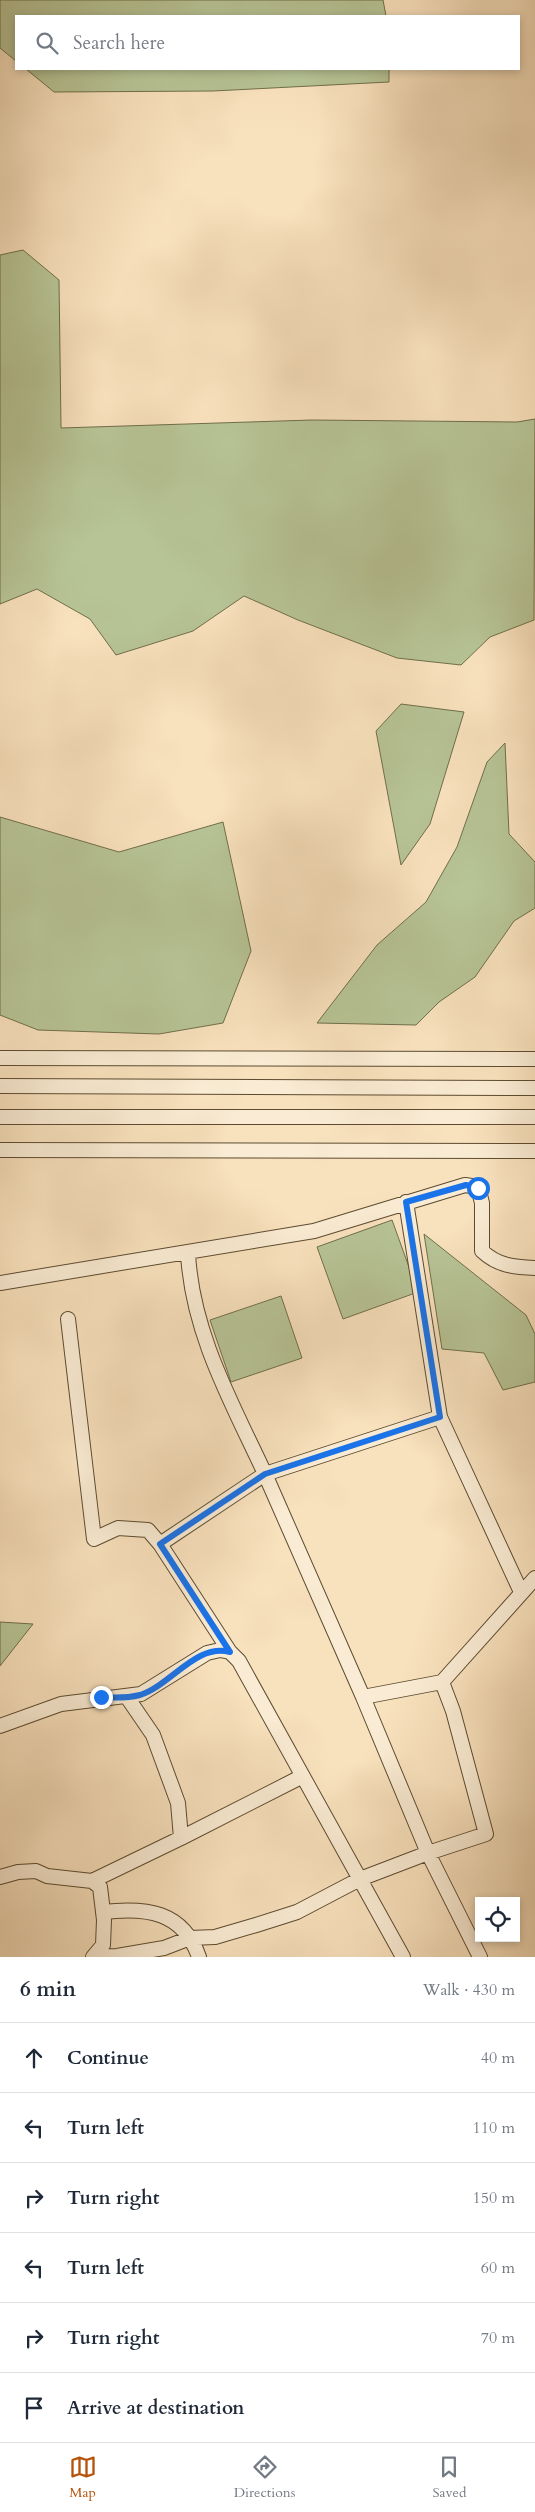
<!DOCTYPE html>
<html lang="en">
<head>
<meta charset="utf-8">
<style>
  :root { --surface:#fff; --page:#f6f6f7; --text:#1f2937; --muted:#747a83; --line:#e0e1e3; --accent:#b45309 }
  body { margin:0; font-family:Cardo,serif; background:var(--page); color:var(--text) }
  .controls { position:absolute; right:15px; bottom:15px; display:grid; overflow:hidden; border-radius:0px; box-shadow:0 2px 8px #0003 }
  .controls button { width:45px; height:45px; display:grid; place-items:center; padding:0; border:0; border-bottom:1px solid var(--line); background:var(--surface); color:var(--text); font:25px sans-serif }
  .stop { position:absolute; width:15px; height:15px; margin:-11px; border:4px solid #1a73e8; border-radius:50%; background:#fff }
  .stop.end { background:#1a73e8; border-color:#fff; box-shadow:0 1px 5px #0008 }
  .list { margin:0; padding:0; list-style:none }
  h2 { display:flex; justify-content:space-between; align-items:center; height:65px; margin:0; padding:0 20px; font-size:21px }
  h2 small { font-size:16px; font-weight:400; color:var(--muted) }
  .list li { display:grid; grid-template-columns:32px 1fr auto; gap:15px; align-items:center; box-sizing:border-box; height:70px; padding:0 20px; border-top:1px solid var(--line) }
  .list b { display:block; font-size:19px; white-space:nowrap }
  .list em { font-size:16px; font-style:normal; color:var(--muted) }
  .icon { flex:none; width:28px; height:28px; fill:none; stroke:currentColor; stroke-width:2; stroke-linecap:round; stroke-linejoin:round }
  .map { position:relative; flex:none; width:535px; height:1957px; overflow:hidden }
  .search { position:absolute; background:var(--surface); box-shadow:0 2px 8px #0003; left:15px; right:15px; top:15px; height:55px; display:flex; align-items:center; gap:12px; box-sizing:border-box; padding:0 18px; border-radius:0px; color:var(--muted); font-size:19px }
  .sheet { height:485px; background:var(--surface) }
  nav { display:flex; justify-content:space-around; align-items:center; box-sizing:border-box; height:70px; border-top:1px solid var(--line); background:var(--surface); font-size:14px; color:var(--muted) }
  nav a { display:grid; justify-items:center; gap:2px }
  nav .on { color:var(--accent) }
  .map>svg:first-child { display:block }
</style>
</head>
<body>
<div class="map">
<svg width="535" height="1957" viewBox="0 0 535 1957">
  <rect width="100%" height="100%" fill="#f8e1bd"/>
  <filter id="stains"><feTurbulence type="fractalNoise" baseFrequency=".004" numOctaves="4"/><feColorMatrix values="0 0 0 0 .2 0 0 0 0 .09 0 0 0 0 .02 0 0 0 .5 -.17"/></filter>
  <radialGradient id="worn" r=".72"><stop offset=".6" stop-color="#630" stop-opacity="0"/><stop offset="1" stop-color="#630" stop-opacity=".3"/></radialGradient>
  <!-- green -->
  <path fill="#b7c496" stroke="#706e4b" d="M0,0H383L386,16H16V61L0,48Z
    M26,69H389V82L213,91L54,92Z
    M23,250L59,280L61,428L312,420L517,422L535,419L534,620L490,637L461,665L397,658L298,620L244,596L193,631L116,655L90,619L37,589L0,604V255Z
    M401,704L464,712L430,824L401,865L376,731Z
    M505,743L509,834L535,862V908L514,921L475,977L439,1002L416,1025L317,1023L377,945L426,902L457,847L487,762Z
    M0,817L119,852L223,822L251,951L223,1023L159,1034L38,1030L0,1015Z
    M392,1220L418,1292L343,1319L317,1247Z
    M424,1234L526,1315L535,1334V1382L503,1390L484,1353L442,1349Z
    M281,1296L302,1358L231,1382L210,1320Z
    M0,1622L33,1624L0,1666Z"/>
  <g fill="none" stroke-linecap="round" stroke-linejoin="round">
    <defs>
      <path id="minor" d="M0,1058L535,1059
        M0,1086L535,1088
        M0,1117H535
        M0,1150L535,1151
        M406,1202L440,1417
        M188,1253C192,1333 232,1403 265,1474L440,1417L521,1592
        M0,1283L314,1231L465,1185L478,1187L482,1203V1251C498,1266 514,1267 535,1268
        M68,1319L94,1539L118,1528L148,1530L160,1544
        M230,1652L160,1544L265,1474L363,1697
        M442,1682L453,1711L486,1834L428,1853L480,1957
        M0,1726L61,1704L141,1694L207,1653L220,1650L230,1652L239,1661L403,1957
        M181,1838L297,1779
        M0,1877L18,1872L36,1871L47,1876L92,1881L100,1887L104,1920L103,1945L93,1957
        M92,1881L181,1838L178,1803L153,1735L127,1697
        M103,1912C146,1907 183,1911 199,1957
        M94,1957L117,1956L164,1948L190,1938L215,1937L256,1925L297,1912L360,1879L428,1853L363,1697L442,1682L535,1578"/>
    </defs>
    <!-- minor casing -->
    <use href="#minor" stroke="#5d4b2f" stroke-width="16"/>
    <!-- minor -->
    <use href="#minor" stroke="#faecd4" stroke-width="14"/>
  </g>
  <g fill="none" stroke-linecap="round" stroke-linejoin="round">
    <!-- route -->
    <path stroke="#1a73e8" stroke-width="6" d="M101,1697C114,1698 128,1698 140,1695C171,1685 196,1643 230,1652L160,1544L265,1474L440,1417L406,1202L466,1185L478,1188"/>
  </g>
  <rect width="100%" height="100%" filter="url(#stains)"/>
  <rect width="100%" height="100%" fill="url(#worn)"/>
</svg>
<div class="controls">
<button><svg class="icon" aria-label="locate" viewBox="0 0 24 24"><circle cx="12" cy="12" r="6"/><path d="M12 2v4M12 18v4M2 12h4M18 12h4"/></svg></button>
</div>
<div class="stop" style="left:478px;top:1188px"></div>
<div class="stop end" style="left:101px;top:1697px"></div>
<div class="search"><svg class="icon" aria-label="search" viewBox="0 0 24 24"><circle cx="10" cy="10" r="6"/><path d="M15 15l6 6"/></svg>Search here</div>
</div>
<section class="sheet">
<h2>6 min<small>Walk · 430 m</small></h2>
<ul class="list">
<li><svg class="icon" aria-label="ahead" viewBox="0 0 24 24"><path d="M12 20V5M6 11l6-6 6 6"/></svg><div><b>Continue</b></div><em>40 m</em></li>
<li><svg class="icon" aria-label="left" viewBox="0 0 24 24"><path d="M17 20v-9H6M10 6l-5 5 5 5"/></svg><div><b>Turn left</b></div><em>110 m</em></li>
<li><svg class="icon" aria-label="right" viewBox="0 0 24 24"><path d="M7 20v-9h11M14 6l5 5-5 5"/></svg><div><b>Turn right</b></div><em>150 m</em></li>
<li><svg class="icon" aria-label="left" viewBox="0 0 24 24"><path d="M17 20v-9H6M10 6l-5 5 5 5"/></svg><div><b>Turn left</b></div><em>60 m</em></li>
<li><svg class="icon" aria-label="right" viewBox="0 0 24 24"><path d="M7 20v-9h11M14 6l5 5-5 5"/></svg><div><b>Turn right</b></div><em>70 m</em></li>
<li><svg class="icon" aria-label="arrive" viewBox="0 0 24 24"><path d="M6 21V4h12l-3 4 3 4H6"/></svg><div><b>Arrive at destination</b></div></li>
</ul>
</section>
<nav>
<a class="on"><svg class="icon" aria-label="map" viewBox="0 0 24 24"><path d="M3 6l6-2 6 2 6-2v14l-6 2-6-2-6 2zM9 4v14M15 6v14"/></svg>Map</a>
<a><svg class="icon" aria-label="directions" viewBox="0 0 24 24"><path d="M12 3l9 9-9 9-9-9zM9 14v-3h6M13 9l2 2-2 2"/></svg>Directions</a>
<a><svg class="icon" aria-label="saved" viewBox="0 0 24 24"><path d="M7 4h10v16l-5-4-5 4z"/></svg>Saved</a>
</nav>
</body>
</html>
